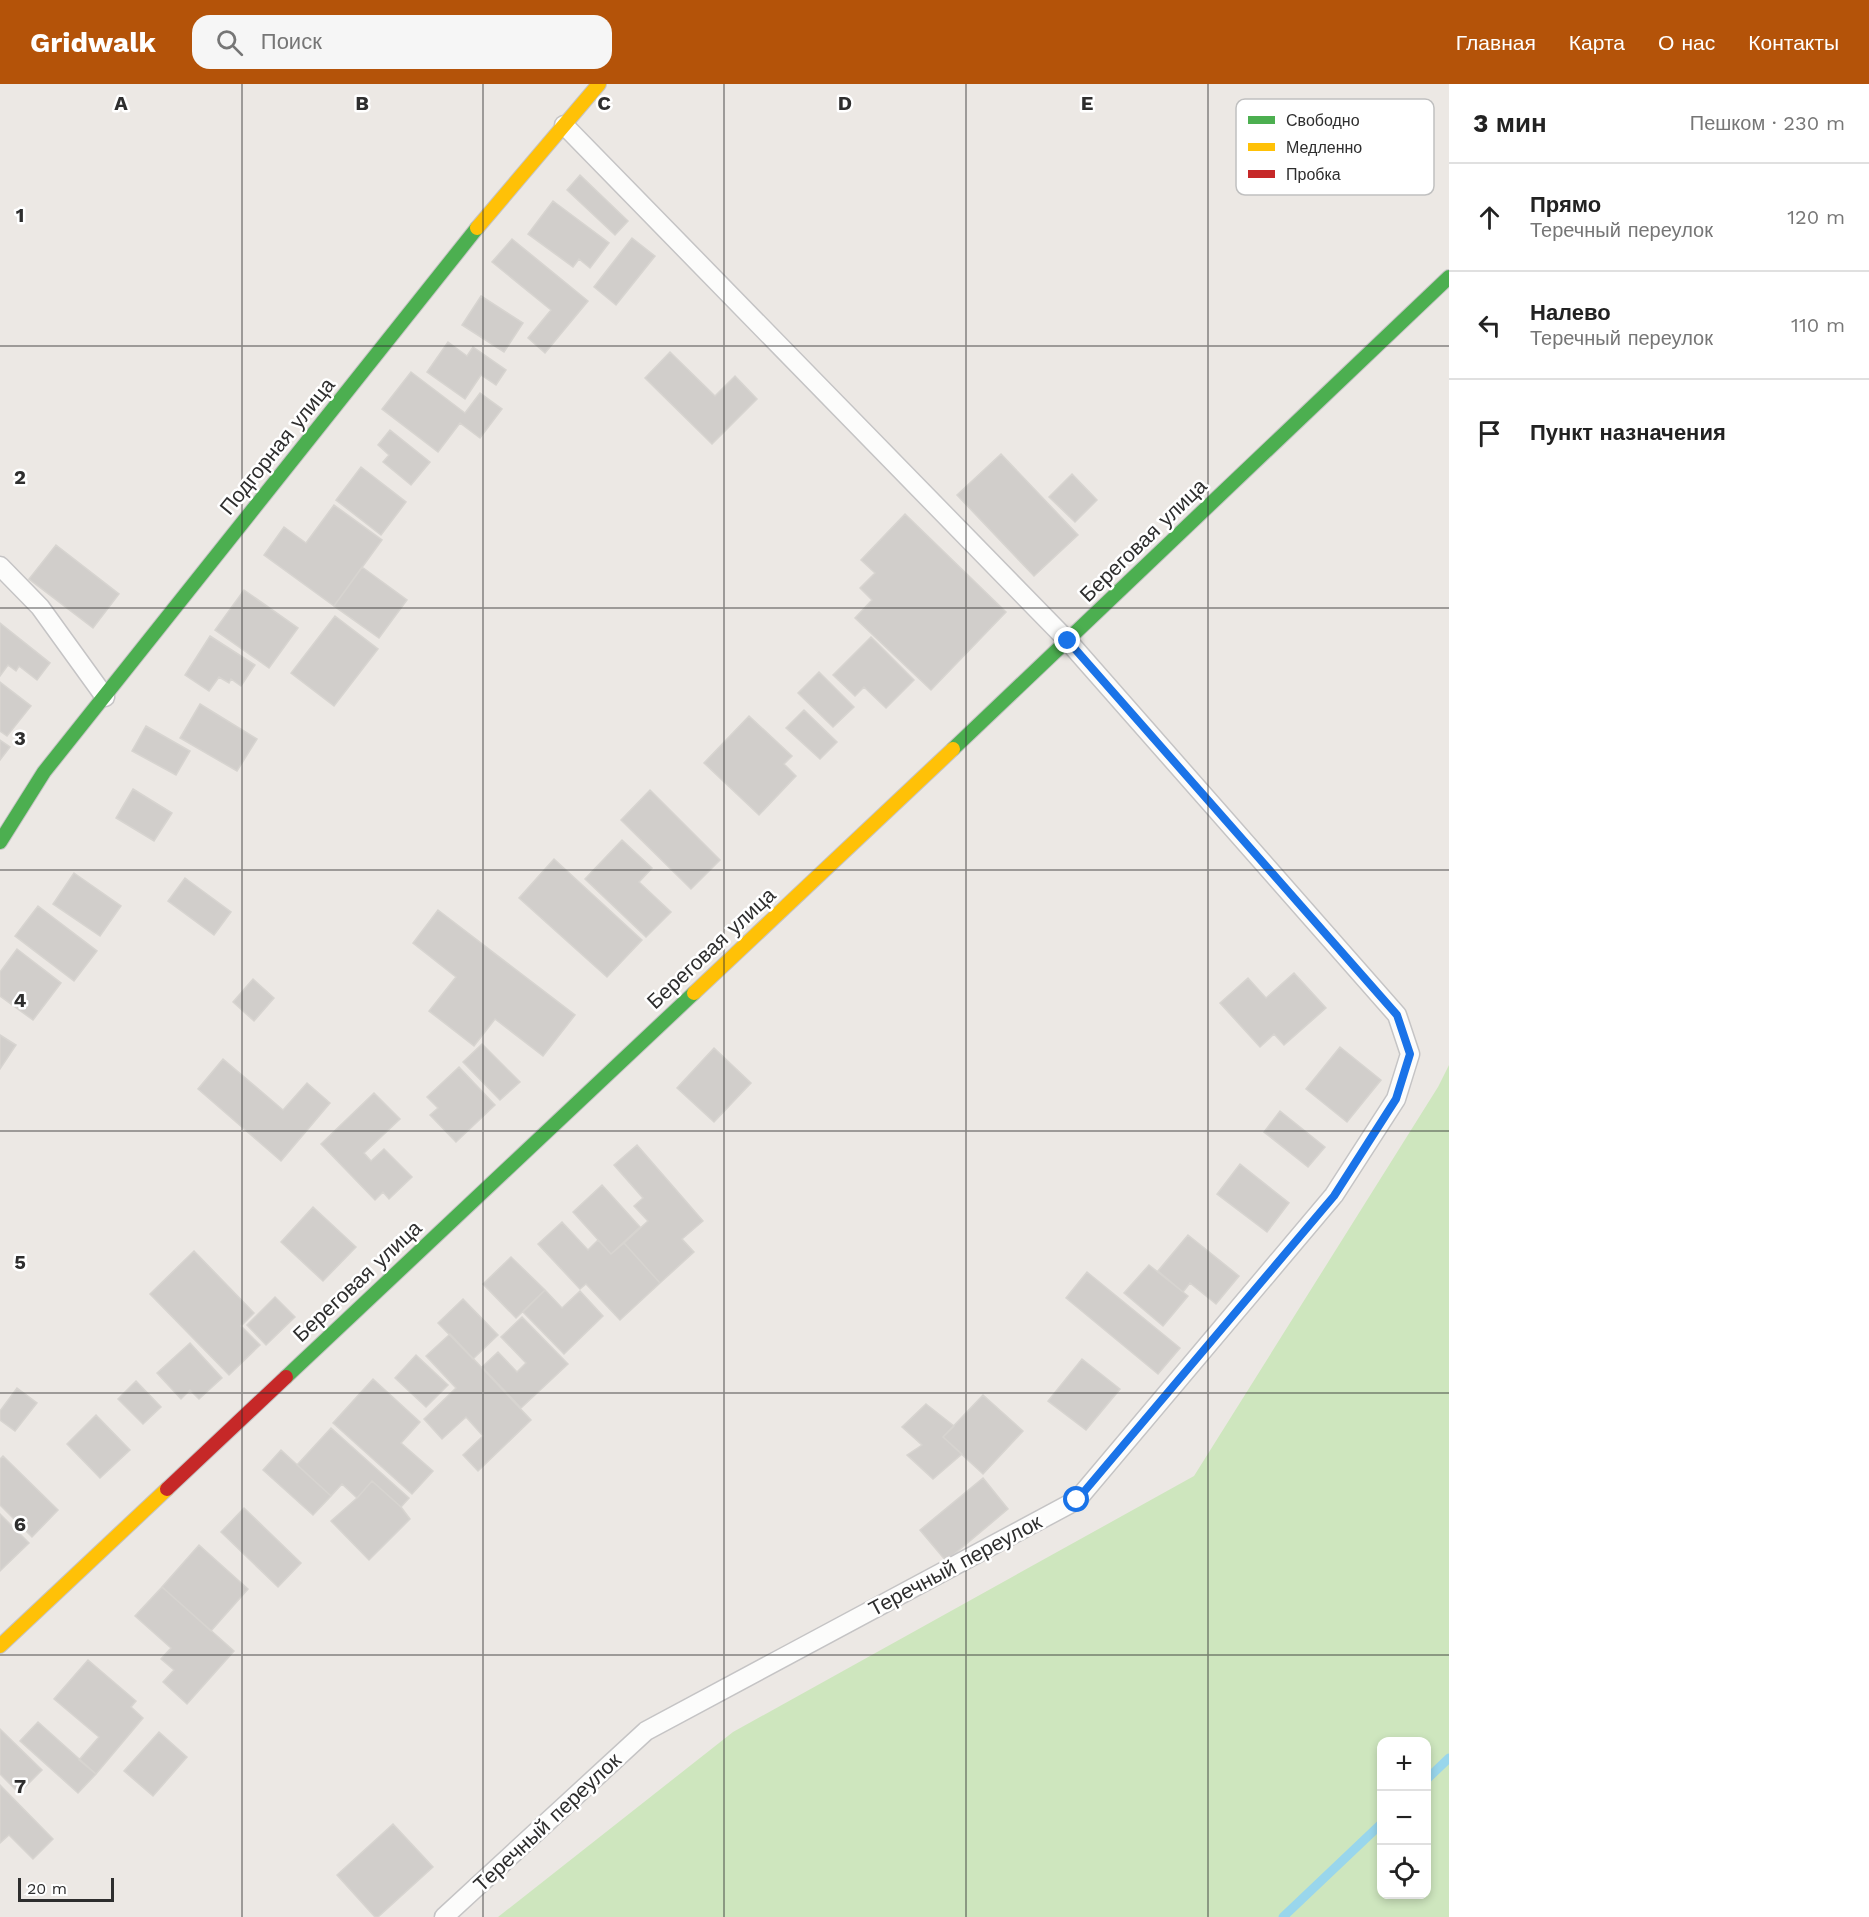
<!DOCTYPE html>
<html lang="ru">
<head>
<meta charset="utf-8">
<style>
  :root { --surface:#fff; --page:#f6f6f6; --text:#222; --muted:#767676; --line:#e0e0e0; --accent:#b45309 }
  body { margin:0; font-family:"Work Sans",sans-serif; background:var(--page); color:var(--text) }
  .controls { position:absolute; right:18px; bottom:18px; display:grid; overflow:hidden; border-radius:12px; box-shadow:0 3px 9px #0003 }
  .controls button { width:54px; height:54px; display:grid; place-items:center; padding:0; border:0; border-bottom:2px solid var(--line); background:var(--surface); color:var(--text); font:30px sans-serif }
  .scale { position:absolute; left:18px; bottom:15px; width:96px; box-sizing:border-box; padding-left:6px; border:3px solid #2e2e2e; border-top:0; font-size:16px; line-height:21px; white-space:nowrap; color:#2e2e2e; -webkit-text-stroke:4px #fff; paint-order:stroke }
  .stop { position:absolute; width:18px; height:18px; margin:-14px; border:4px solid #1a73e8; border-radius:50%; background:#fff }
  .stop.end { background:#1a73e8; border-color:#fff; box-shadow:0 2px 6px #0008 }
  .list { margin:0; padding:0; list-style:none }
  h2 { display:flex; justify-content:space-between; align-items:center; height:78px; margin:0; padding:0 24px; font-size:26px }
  h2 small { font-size:20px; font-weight:400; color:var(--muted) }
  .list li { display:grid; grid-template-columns:39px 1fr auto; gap:18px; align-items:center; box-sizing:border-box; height:108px; padding:0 24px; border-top:2px solid var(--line) }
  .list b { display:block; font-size:22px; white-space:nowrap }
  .list p { margin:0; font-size:20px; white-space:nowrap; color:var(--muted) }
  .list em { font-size:20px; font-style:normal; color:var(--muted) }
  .icon { flex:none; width:33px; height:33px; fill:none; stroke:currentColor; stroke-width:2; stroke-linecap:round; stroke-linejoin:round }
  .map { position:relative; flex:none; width:1449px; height:1833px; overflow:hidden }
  header { display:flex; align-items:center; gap:36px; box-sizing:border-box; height:84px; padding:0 30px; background:var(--accent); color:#fff }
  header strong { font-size:28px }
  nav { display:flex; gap:33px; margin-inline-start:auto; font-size:21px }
  .search { width:420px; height:54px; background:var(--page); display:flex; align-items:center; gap:15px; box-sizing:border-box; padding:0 21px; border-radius:18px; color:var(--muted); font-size:22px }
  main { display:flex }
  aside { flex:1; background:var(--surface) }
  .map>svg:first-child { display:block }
</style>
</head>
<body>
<header>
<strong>Gridwalk</strong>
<div class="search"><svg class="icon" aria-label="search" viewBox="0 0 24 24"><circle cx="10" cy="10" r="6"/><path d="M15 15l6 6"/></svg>Поиск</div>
<nav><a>Главная</a><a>Карта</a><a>О нас</a><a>Контакты</a></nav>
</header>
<main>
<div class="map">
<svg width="1449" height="1833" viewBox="0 0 1449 1833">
  <rect width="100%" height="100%" fill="#ece8e4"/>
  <!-- green -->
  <path fill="#cee6be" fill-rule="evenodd" d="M1449,981V1833H498L733,1648L1194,1392L1438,1003ZM1382,1658H1426V1810H1382Z"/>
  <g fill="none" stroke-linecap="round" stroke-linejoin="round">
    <!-- stream -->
    <path stroke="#99d6ec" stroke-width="9" d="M1426,1696L1449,1674
      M1283,1833L1382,1739"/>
  </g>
  <!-- building -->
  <path fill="#d1cecb" stroke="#d7d4d0" stroke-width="1.5" d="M580,91L628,137L615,151L567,106Z
    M553,117L609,159L590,184L579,175L573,183L528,150Z
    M632,154L655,172L616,221L594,203Z
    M512,155L588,217L545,269L528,254L551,226L492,178Z
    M481,212L523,239L504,268L462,241Z
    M448,258L467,272L473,263L506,286L496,301L481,291L465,315L427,288Z
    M670,268L715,312L735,292L757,315L712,360L645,294Z
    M411,288L465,329L480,309L502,325L480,354L460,339L438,368L382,325Z
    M390,346L430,378L411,401L383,378L389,371L378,361Z
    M1001,370L1078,451L1034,492L957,411Z
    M361,383L406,418L381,451L336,416Z
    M1072,390L1097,416L1075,438L1049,413Z
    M334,421L382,456L334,522L264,471L284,443L306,459Z
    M905,430L1006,528L931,606L855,534L872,516L860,504L875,489L861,476Z
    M56,461L119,510L93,544L29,495Z
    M362,483L407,516L379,554L334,522Z
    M244,506L298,544L269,584L215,546Z
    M335,532L378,565L334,622L291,589Z
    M0,539L50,579L37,596L19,582L16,587L8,581L0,592Z
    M210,552L255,581L241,602L231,595L229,599L219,593L209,607L185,591Z
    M871,553L914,596L886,624L864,603L855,612L833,591Z
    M819,588L854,623L833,643L798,609Z
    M0,598L31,622L7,652L0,647Z
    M200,620L257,655L237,687L180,654Z
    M804,626L837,658L820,675L786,644Z
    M749,632L792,672L784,680L796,692L759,731L704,679Z
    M146,642L190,667L176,691L132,667Z
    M0,656L10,663L0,676Z
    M133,705L172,729L154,757L116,734Z
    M650,706L720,776L691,805L621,736Z
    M622,756L652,784L639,798L671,828L646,853L585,795Z
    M554,775L642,856L607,893L519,814Z
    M74,789L121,822L100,852L53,820Z
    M185,794L231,828L214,851L168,817Z
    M38,822L97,867L74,897L15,852Z
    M438,826L575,931L543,972L495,935L474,962L429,927L456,893L413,859Z
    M17,865L61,899L33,936L0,912V888Z
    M1294,889L1326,924L1284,961L1274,950L1260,963L1220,919L1248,894L1266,914Z
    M253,895L274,914L254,937L233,918Z
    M0,951L16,961L0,985Z
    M482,960L520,998L500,1016L463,978Z
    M1340,963L1381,996L1347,1038L1306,1005Z
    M714,964L751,999L714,1038L677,1004Z
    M223,975L283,1026L307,999L330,1019L281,1077L198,1005Z
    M459,983L495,1021L456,1058L430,1031L438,1024L427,1013Z
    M374,1009L400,1035L364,1069L371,1077L384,1065L412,1093L389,1115L383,1108L375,1116L321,1060Z
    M1280,1027L1325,1063L1308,1083L1264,1048Z
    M637,1061L703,1137L682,1155L694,1168L660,1199L624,1159L648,1137L634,1122L643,1114L614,1081Z
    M1240,1080L1289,1119L1267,1148L1217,1110Z
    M602,1101L640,1143L611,1170L573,1128Z
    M313,1123L356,1163L323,1197L281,1158Z
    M562,1138L588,1166L598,1156L611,1170L624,1159L660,1199L620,1236L586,1200L580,1205L538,1160Z
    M1188,1151L1239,1192L1216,1220L1190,1199L1183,1208L1158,1187Z
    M194,1167L254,1229L241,1242L260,1261L229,1291L150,1210Z
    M511,1173L545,1206L516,1234L483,1200Z
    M1149,1181L1188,1212L1163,1242L1124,1209Z
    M1087,1188L1180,1264L1158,1290L1066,1214Z
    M545,1206L562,1224L580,1207L603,1232L564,1270L523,1228Z
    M275,1213L295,1233L266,1261L247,1241Z
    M463,1215L498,1251L473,1275L438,1239Z
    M522,1233L568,1280L521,1324L482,1283L498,1268L517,1288L526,1279L501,1253Z
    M450,1250L531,1336L478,1387L463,1371L483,1352L466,1333L442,1355L424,1335L456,1304L426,1272Z
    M190,1259L222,1294L199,1315L190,1306L181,1315L157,1289Z
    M416,1271L448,1301L426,1323L395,1294Z
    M1082,1275L1120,1305L1086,1346L1048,1317Z
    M373,1295L420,1338L401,1359L433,1387L412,1410L333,1339Z
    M136,1297L161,1323L143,1340L118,1315Z
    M17,1304L37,1319L15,1347L0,1336V1327Z
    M983,1311L1023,1347L983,1390L943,1353Z
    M926,1320L954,1342L943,1353L962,1370L933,1395L907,1371L922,1361L902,1343Z
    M96,1331L130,1366L100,1394L67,1360Z
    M331,1344L409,1414L401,1423L372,1397L357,1414L342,1400L331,1412L297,1381Z
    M281,1366L331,1412L313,1431L263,1386Z
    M3,1372L58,1426L32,1453L0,1421V1375Z
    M983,1394L1008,1425L946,1477L920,1446Z
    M372,1397L401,1423L410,1435L369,1476L331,1437L357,1414Z
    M244,1424L301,1479L278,1503L221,1448Z
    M0,1430L29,1459L0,1487Z
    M199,1461L248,1505L211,1547L162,1503Z
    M162,1503L234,1567L187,1620L163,1598L174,1586L161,1575L171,1564L135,1532Z
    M88,1576L136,1617L131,1623L143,1634L96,1690L79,1676L99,1653L54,1615Z
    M38,1638L96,1690L78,1709L20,1657Z
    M0,1645L42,1686L19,1709L0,1690Z
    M159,1648L187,1673L153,1712L124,1687Z
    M0,1701L53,1755L33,1775L9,1751L0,1759Z
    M393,1740L433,1783L378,1833H375L337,1791Z"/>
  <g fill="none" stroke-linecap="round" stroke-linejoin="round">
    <defs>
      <path id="lane" d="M0,482L40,523L105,613
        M444,1833L646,1647L1077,1416L1334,1111L1396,1015L1410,970L1397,931L1068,557L564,41"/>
      <path id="fast" d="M953,665L1449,193
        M0,758L44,688L477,144
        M286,1293L694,909"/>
      <path id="slow" d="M477,144L599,0
        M694,909L953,665
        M0,1562L167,1405"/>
      <path id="jam" d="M167,1405L286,1293"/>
    </defs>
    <!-- lane casing -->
    <use href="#lane" stroke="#c5c4c5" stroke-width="21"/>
    <!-- fast casing -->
    <use href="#fast" stroke="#c5c4c5" stroke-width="16"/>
    <!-- slow casing -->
    <use href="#slow" stroke="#c5c4c5" stroke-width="16"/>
    <!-- jam casing -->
    <use href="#jam" stroke="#c5c4c5" stroke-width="16"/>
    <!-- lane -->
    <use href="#lane" stroke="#fcfcfb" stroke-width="18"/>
    <!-- fast -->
    <use href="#fast" stroke="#4caf50" stroke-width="14"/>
    <!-- slow -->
    <use href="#slow" stroke="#ffc107" stroke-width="14"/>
    <!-- jam -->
    <use href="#jam" stroke="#c62828" stroke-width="14"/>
  </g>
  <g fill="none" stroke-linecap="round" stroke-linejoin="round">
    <!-- route -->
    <path stroke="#1a73e8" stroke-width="8" d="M1068,557L1397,931L1410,970L1396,1015L1334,1112L1077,1416"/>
  </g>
  <!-- grid -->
  <path fill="none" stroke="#2e2e2e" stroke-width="1.5" stroke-opacity="0.55" d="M242,0V1833M483,0V1833M724,0V1833M966,0V1833M1208,0V1833M0,262H1449M0,524H1449M0,786H1449M0,1047H1449M0,1309H1449M0,1571H1449"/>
  <g text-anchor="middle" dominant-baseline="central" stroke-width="5" stroke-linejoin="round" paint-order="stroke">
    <!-- street labels -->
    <g font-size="21" fill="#2e2e2e" stroke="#fff">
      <text transform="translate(277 362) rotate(-51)">Подгорная улица</text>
      <text transform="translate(1143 456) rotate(-44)">Береговая улица</text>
      <text transform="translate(711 864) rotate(-43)">Береговая улица</text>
      <text transform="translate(357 1197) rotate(-43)">Береговая улица</text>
      <text transform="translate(955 1481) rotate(-28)">Теречный переулок</text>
      <text transform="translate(547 1738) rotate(-43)">Теречный переулок</text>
    </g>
  </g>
  <!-- legend -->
  <rect x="1236" y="15" width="198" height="96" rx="9" fill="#fff" stroke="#c0c0c0" stroke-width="1.5"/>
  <rect x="1248" y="32" width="27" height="8" fill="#4caf50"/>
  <rect x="1248" y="59" width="27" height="8" fill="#ffc107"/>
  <rect x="1248" y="86" width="27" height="8" fill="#c62828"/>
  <g font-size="16" fill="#2e2e2e">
    <text x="1286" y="42">Свободно</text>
    <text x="1286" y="69">Медленно</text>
    <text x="1286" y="96">Пробка</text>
  </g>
  <g font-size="20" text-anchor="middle" font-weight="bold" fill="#2e2e2e" stroke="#fff" stroke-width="5" stroke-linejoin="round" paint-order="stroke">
    <text x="121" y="26">A</text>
    <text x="362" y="26">B</text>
    <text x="604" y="26">C</text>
    <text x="845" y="26">D</text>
    <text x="1087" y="26">E</text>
    <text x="20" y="138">1</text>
    <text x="20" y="400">2</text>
    <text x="20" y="661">3</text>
    <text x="20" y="923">4</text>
    <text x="20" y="1185">5</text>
    <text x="20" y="1447">6</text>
    <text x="20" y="1709">7</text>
  </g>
</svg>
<div class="controls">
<button>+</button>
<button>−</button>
<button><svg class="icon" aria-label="locate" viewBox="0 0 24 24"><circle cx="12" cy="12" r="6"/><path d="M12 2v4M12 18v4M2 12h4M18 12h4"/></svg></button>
</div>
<div class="scale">20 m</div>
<div class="stop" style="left:1077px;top:1416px"></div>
<div class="stop end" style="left:1068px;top:557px"></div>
</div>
<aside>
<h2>3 мин<small>Пешком · 230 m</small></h2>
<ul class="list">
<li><svg class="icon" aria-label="ahead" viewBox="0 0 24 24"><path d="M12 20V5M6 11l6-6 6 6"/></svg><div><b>Прямо</b><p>Теречный переулок</p></div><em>120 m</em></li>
<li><svg class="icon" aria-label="left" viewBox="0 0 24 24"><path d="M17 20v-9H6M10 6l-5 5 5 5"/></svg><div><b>Налево</b><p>Теречный переулок</p></div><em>110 m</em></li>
<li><svg class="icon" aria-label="arrive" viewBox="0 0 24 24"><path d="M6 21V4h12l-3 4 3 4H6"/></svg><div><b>Пункт назначения</b></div></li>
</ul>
</aside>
</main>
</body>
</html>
